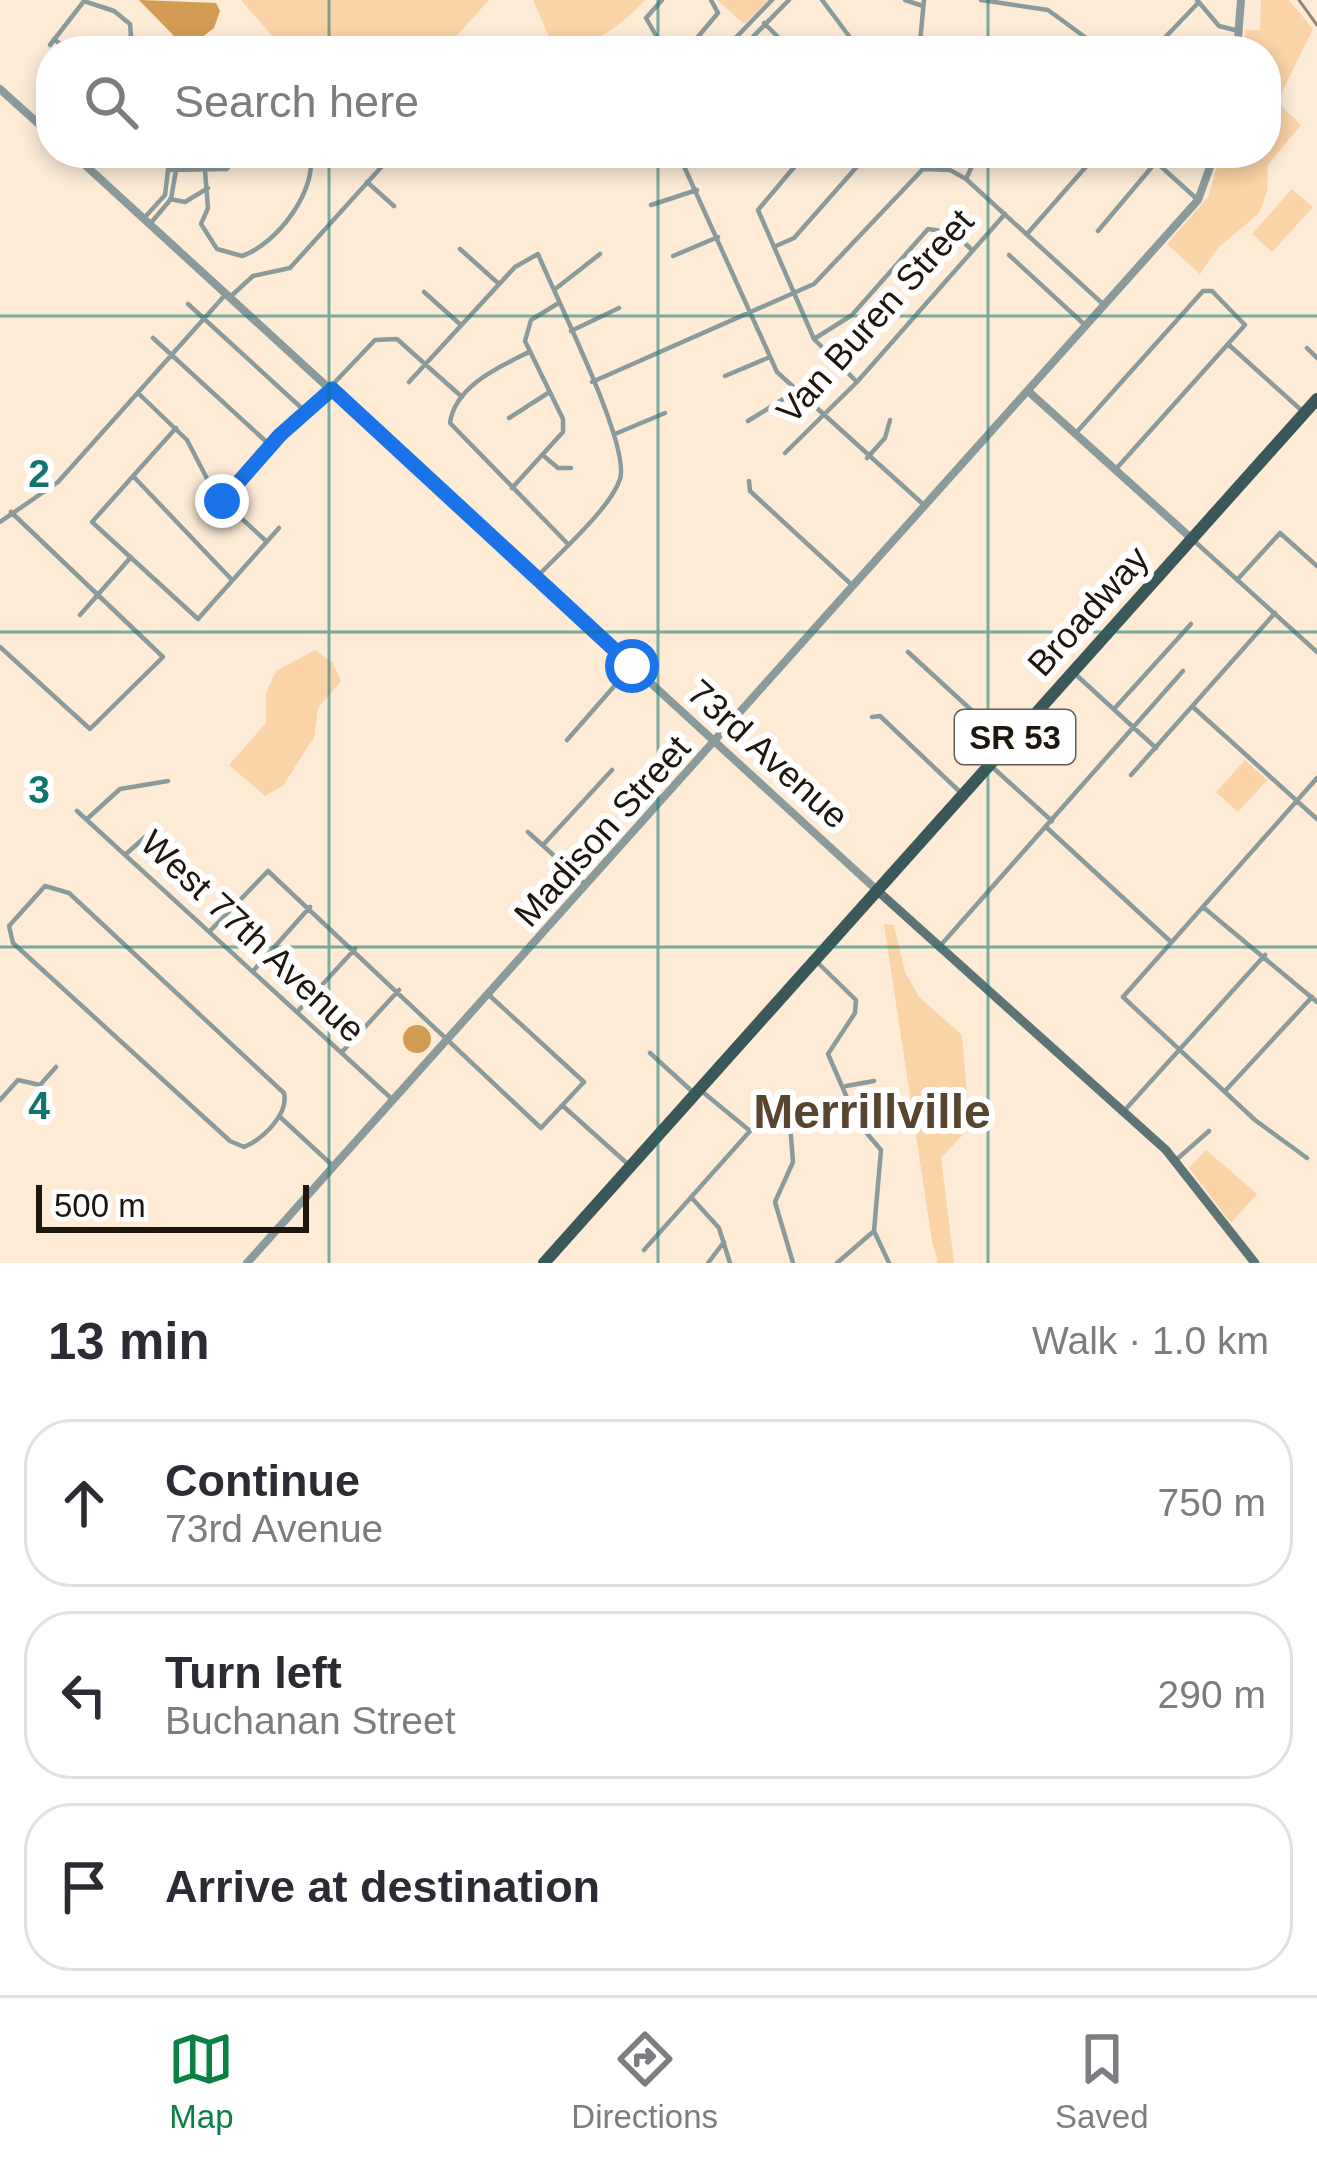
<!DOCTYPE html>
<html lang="en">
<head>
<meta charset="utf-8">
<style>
  :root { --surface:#fff; --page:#f2f2f3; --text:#2b2b33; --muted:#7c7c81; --line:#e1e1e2; --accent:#0b8043 }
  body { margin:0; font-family:Helvetica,sans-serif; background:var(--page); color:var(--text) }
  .scale { position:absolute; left:36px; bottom:30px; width:273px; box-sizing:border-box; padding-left:12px; border:6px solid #1d160c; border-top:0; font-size:33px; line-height:42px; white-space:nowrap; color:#1d160c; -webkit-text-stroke:9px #fff; paint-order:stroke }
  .stop { position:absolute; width:36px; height:36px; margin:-27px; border:9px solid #1a73e8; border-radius:50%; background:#fff }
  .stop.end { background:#1a73e8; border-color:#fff; box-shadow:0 3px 12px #0008 }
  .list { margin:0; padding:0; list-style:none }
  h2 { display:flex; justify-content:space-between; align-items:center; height:156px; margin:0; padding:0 48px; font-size:51px }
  h2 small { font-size:39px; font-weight:400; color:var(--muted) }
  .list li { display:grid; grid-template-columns:78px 1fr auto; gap:36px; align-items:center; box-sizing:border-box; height:168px; margin:0 24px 24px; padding:0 24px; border:3px solid var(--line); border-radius:48px }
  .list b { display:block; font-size:45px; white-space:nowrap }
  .list p { margin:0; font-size:39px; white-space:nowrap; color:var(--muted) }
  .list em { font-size:39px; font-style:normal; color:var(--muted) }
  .icon { flex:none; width:66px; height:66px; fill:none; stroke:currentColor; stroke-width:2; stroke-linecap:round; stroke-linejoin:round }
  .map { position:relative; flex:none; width:1317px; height:1263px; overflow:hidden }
  .search { position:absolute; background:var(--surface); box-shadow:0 6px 18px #0003; left:36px; right:36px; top:36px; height:132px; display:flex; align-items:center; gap:30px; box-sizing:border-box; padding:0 42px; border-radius:48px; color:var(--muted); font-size:45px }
  .sheet { height:732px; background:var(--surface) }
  nav { display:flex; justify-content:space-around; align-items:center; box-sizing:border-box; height:168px; border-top:3px solid var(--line); background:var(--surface); font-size:33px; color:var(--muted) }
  nav a { display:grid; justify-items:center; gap:6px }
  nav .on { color:var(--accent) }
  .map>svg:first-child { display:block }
</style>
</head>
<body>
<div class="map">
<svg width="1317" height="1263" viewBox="0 0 1317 1263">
  <rect width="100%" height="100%" fill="#fdebd6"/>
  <!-- green -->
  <path fill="#fad3a6" d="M241,0H489L443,51H285Z
    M533,0H645C625,23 587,51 555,51Z
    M717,0H769L744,24Z
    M1261,0H1289L1313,29L1277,102L1301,125L1268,165L1267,192L1259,213L1218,248L1200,274L1167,244L1208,197L1221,153H1266V51H1243L1246,30H1260Z
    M1292,189L1313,207L1272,252L1252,234Z
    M315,650L332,662L341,681L318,708L314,738L305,751L283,786L265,796L229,765L266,723V693L276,671Z
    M1245,760L1267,780L1238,812L1216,792Z
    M884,924L894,925L905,972L919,997L962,1035L970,1127L941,1158L954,1263H938L932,1241Z
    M1206,1150L1257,1194L1231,1223L1189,1168Z"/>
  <!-- water -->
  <path fill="#d39c55" d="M139,0L216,3L220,11L214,28L198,40L175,37Z
    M403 1039a14 14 0 1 1 28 0a14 14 0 1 1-28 0Z"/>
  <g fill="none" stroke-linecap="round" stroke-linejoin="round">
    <!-- minor -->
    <path stroke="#8b9b9c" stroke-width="4.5" d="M662,0L646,18L665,51
      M822,0L852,40L988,51
      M905,0L923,6
      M981,0L1048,10L1104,51
      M1197,0L1219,26L1239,31
      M764,23L792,51
      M54,39L69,51
      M920,42L924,0
      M50,45L84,1L114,11L130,24L131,36L120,51
      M234,51H253
      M686,51L718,13L711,0
      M723,51L772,0
      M739,51L789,0
      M1152,51L1198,3
      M131,153H135
      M213,153L205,171L208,208L201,224L217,249L242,256C277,244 318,190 310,153
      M678,153L777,372L924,505
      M737,153L740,158
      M806,153L758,210L814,339L857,382
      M1071,153L1085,166
      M1146,153L1198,200
      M1024,165L1034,153
      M169,170L227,169L238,153
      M966,179L978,153
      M367,182L394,206
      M170,199L185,202L208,188
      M651,205L697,190
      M145,217L165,195L170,153
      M150,224L171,199L179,153
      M1098,231L1156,162
      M1027,234L1098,153
      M776,246L794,238L869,153
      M460,249L499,284
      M1009,255L1085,325
      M673,256L718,237
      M554,290L600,254
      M424,292L461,325
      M230,297L253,276L290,268L394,153
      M188,304L307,413
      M571,331L619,308
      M153,338L271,446
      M814,339L852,315L928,229L954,233L971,249
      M1229,345L1300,409
      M1307,348L1317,358
      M529,352C499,367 455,386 450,423L567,543
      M725,376L770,357
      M409,382L515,267L538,254C554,294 631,445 620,479C611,508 558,554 536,578
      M592,382L814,284L923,169L950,170L966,179L1103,304
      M138,393L187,440L215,494L266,541
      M509,418L548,393
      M748,421L793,393
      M176,428L92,522L198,619L279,528
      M615,434L665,413
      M1075,434L1203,291H1212L1245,325L1116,469
      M785,453L857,382L1005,214
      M545,457L558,468H571
      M867,458L885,438L890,420
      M133,476L232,580
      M749,481L750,491L853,586
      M512,488L563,432V419L525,341L531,320L557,304
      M222,501L375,340L397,339L462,397
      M0,522L58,482L226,294
      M1192,539L1317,652
      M1237,580L1280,533L1317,566
      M80,615L131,557
      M0,647L90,729L163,657L11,512
      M908,652L1004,740
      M1073,672L1156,748
      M1193,707L1317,819
      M1114,709L1191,624
      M872,717L880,716L959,791
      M567,740L632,666
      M990,765L1052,821
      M1131,775L1275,613
      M77,811L393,1100
      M87,819L120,789L168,781
      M1046,827L1170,941
      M528,832L583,882
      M543,845L612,770
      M126,854L145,837L161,839
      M45,886L69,893L284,1093C289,1114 263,1139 244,1147L230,1141L13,943L9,926Z
      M1203,907L1317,1002
      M209,932L268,871L541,1128L584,1082L490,996
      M940,946L1183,671
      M819,964L856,1000L855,1013L828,1054L858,1123L881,1150L874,1231L889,1263
      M254,970L310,907
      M298,1011L355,949
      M342,1052L399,990
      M650,1053L695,1094
      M846,1086L874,1081
      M1226,1090L1312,997
      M704,1093L750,1131L765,1113L776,1111L790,1124L793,1162L775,1202L793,1263
      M0,1100L18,1080L40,1085L56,1067
      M563,1106L630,1166
      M1124,1111L1265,955
      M279,1116L332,1165
      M1307,1158L1255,1120L1123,997L1317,778
      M1176,1160L1209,1131
      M691,1197L719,1228L730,1263
      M644,1250L750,1131
      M708,1263L724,1242
      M837,1263L874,1231"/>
    <!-- tertiary -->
    <path stroke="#8b9b9c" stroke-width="8" d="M1237,51L1241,0
      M0,89L51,135
      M72,153L880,893
      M1028,391L1191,538
      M247,1263L1198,200L1215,153"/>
    <!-- secondary -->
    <path stroke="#5c7475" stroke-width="9" d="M880,893L1166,1150L1255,1263"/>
    <!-- primary -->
    <path stroke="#3a585a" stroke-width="12" d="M544,1263L1317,399"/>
    <!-- rail -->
    <path stroke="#948777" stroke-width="3" d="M1299,0L1317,25"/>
  </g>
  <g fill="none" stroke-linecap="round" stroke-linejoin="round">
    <!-- route -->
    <path stroke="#1a73e8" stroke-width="15" d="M222,501L280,435L332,389L632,666"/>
  </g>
  <!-- grid -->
  <path fill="none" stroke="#0f766e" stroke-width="3" stroke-opacity="0.55" d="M329,0V51M658,0V51M988,0V51M329,153V1263M658,153V1263M988,153V1263M0,316H1317M0,632H1317M0,947H1317"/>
  <g text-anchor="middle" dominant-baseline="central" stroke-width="12" stroke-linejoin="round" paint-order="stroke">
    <!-- shield labels -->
    <rect fill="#fff" stroke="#615c55" stroke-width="3" x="955" y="710" width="120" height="54" rx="9"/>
    <g font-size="33" font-weight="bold" fill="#1d160c">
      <text x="1015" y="737">SR 53</text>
    </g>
    <!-- street labels -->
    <g font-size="36" fill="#1d160c" stroke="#fff">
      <text transform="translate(875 316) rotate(-48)">Van Buren Street</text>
      <text transform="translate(1088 611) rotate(-48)">Broadway</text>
      <text transform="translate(768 754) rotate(42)">73rd Avenue</text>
      <text transform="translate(602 831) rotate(-48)">Madison Street</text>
      <text transform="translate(253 936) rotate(43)">West 77th Avenue</text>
    </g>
    <!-- district labels -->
    <g font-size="48" font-weight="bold" fill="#574530" stroke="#fff">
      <text x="872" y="1111">Merrillville</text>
    </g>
  </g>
  <g font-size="39" text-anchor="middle" font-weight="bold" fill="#0f766e" stroke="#fff" stroke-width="12" stroke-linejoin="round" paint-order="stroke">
    <text x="39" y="487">2</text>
    <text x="39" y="803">3</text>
    <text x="39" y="1119">4</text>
  </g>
</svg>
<div class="scale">500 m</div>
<div class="stop" style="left:632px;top:666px"></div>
<div class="stop end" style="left:222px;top:501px"></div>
<div class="search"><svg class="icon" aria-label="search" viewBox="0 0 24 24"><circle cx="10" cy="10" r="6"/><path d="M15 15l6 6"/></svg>Search here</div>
</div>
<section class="sheet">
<h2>13 min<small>Walk · 1.0 km</small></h2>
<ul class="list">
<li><svg class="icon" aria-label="ahead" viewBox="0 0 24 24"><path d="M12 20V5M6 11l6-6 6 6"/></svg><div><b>Continue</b><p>73rd Avenue</p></div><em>750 m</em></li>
<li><svg class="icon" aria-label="left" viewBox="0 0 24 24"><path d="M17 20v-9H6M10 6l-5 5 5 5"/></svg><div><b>Turn left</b><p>Buchanan Street</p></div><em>290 m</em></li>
<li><svg class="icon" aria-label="arrive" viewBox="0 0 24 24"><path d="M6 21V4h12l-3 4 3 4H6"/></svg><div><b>Arrive at destination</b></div></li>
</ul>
</section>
<nav>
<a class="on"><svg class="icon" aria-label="map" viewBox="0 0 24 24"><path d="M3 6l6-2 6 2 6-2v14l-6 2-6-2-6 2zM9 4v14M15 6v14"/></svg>Map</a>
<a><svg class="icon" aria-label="directions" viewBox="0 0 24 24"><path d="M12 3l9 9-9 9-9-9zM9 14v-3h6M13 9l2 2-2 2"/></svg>Directions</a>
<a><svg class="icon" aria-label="saved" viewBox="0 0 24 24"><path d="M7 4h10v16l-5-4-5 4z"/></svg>Saved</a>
</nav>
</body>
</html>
